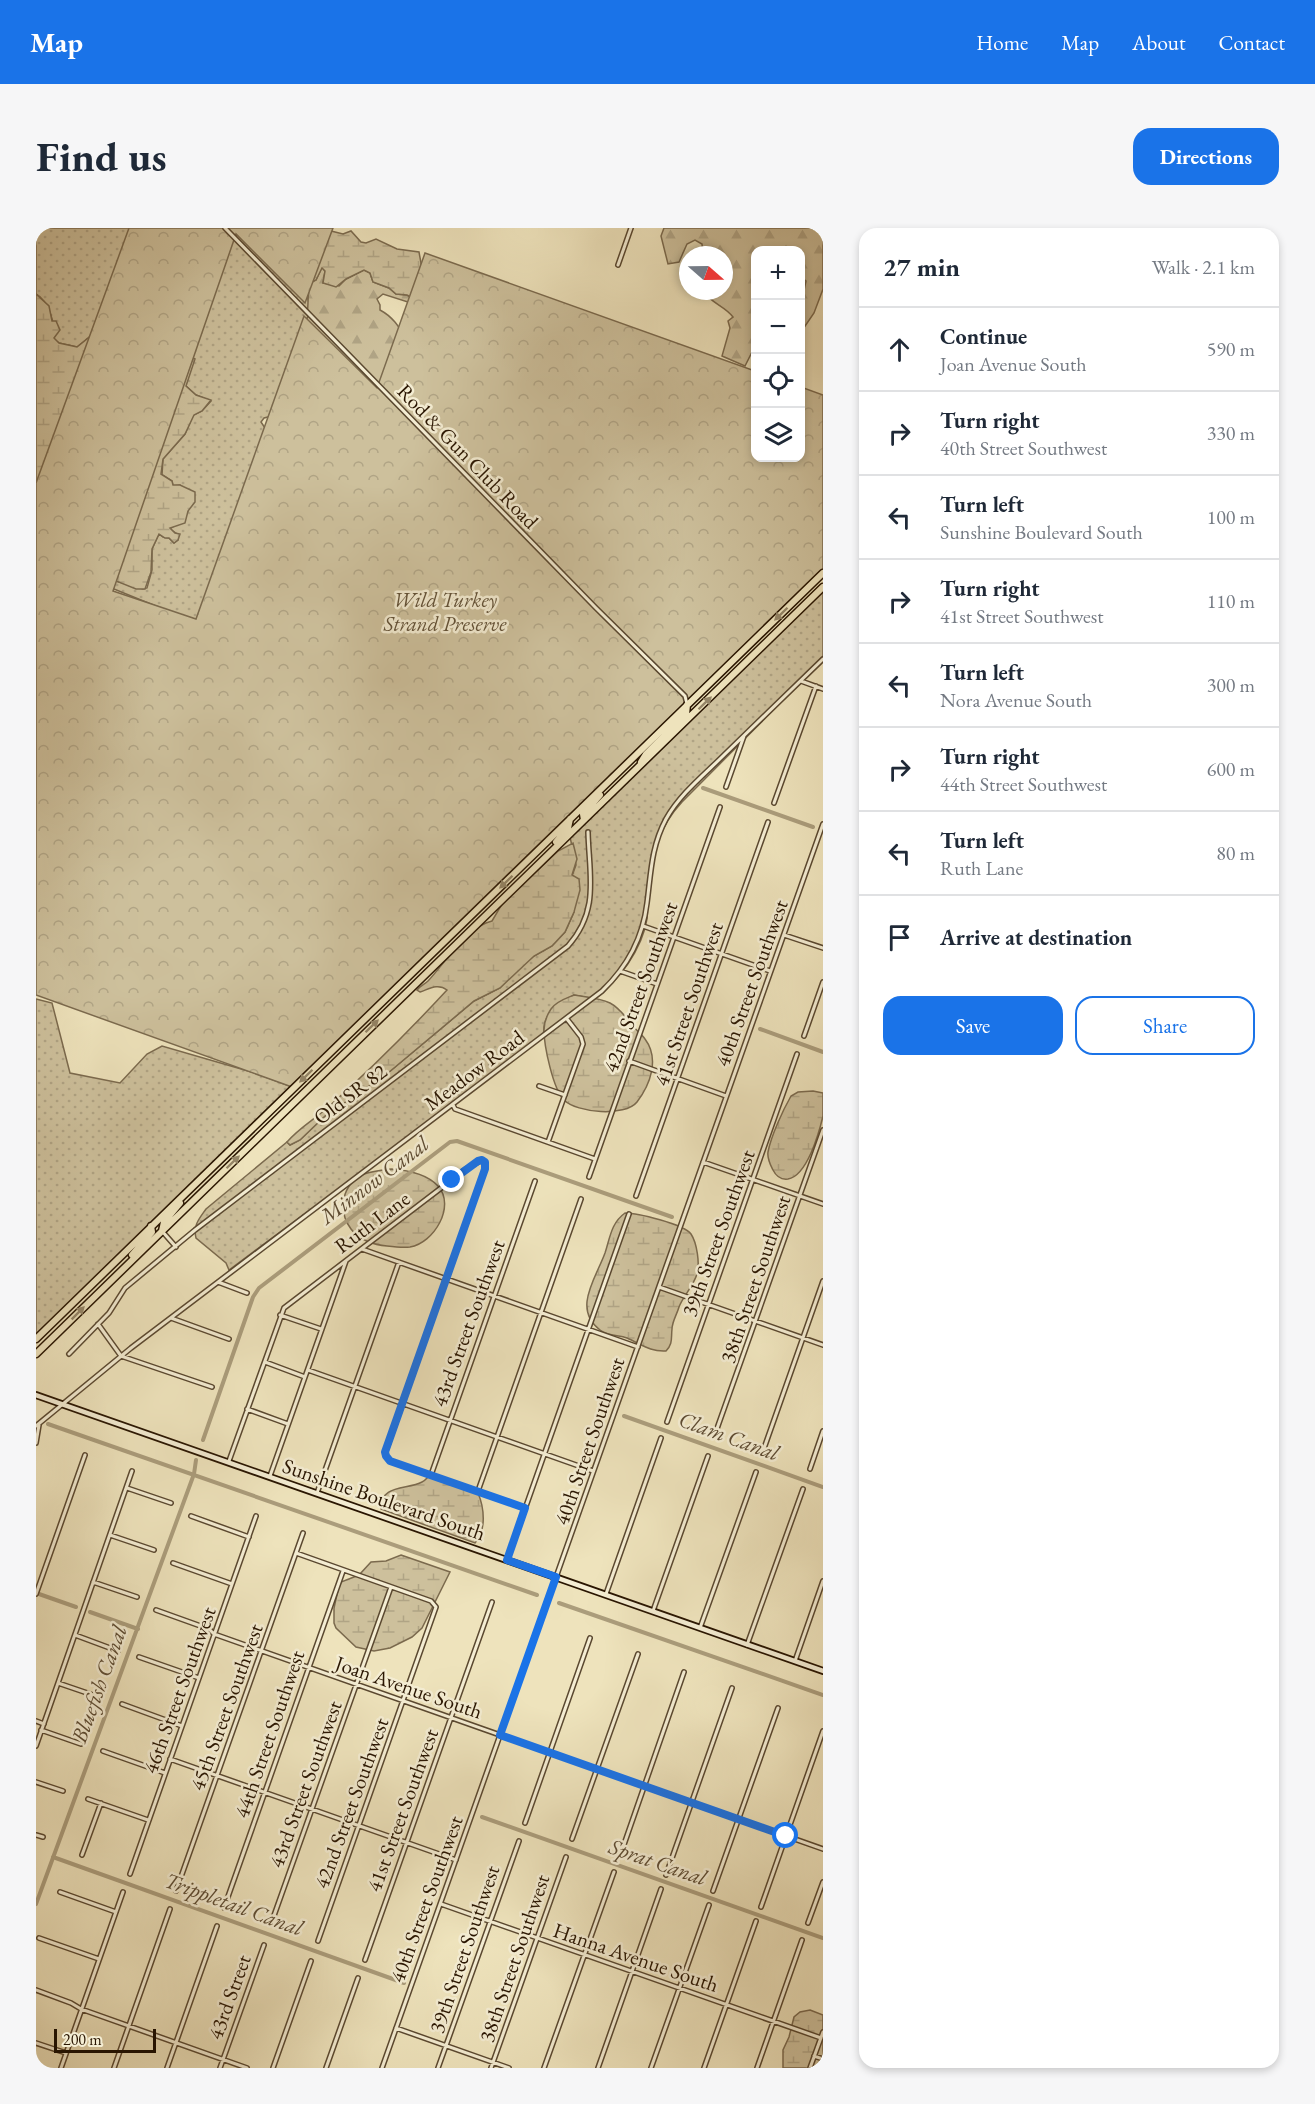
<!DOCTYPE html>
<html lang="en">
<head>
<meta charset="utf-8">
<style>
  :root { --surface:#fff; --page:#f6f6f7; --text:#1f2937; --muted:#747a83; --line:#e0e1e3; --accent:#1a73e8 }
  body { margin:0; font-family:"EB Garamond",serif; background:var(--page); color:var(--text) }
  .controls { position:absolute; right:18px; top:18px; display:grid; overflow:hidden; border-radius:12px; box-shadow:0 3px 9px #0003 }
  .controls button { width:54px; height:54px; display:grid; place-items:center; padding:0; border:0; border-bottom:2px solid var(--line); background:var(--surface); color:var(--text); font:30px sans-serif }
  .compass { position:absolute; left:643px; top:18px; width:54px; height:54px; border-radius:50%; background:var(--surface); box-shadow:0 3px 9px #0003; rotate:110deg }
  .scale { position:absolute; left:18px; bottom:15px; width:102px; box-sizing:border-box; padding-left:6px; border:3px solid #291501; border-top:0; font-size:16px; line-height:21px; white-space:nowrap; color:#291501; -webkit-text-stroke:4px #f4edd3; paint-order:stroke }
  .stop { position:absolute; width:18px; height:18px; margin:-14px; border:4px solid #1a73e8; border-radius:50%; background:#fff }
  .stop.end { background:#1a73e8; border-color:#fff; box-shadow:0 2px 6px #0008 }
  .list { margin:0; padding:0; list-style:none }
  h2 { display:flex; justify-content:space-between; align-items:center; height:78px; margin:0; padding:0 24px; font-size:26px }
  h2 small { font-size:20px; font-weight:400; color:var(--muted) }
  .list li { display:grid; grid-template-columns:39px 1fr auto; gap:18px; align-items:center; box-sizing:border-box; height:84px; padding:0 24px; border-top:2px solid var(--line) }
  .list b { display:block; font-size:22px; white-space:nowrap }
  .list p { margin:0; font-size:20px; white-space:nowrap; color:var(--muted) }
  .list em { font-size:20px; font-style:normal; color:var(--muted) }
  .actions { display:flex; gap:12px; padding:18px 24px }
  .actions a { flex:1; padding:14px 0; border:2px solid var(--accent); border-radius:18px; text-align:center; font-size:21px; color:var(--accent) }
  .actions .main { background:var(--accent); color:#fff }
  .icon { flex:none; width:33px; height:33px; fill:none; stroke:currentColor; stroke-width:2; stroke-linecap:round; stroke-linejoin:round }
  .map { position:relative; flex:none; width:787px; height:1840px; overflow:hidden; border-radius:18px }
  header { display:flex; align-items:center; gap:36px; box-sizing:border-box; height:84px; padding:0 30px; background:var(--accent); color:#fff }
  header strong { font-size:28px }
  nav { display:flex; gap:33px; margin-inline-start:auto; font-size:21px }
  .intro { display:flex; align-items:center; justify-content:space-between; box-sizing:border-box; height:144px; padding:0 36px }
  h1 { margin:0; font-size:42px }
  .button { padding:15px 27px; border-radius:18px; background:var(--accent); color:#fff; font-size:21px; font-weight:700 }
  main { display:flex; gap:36px; padding:0 36px }
  aside { flex:1; background:var(--surface); border-radius:18px; box-shadow:0 3px 9px #0003 }
  .map>svg:first-child { display:block }
</style>
</head>
<body>
<header>
<strong>Map</strong>
<nav><a>Home</a><a>Map</a><a>About</a><a>Contact</a></nav>
</header>
<div class="intro"><h1>Find us</h1><a class="button">Directions</a></div>
<main>
<div class="map">
<svg width="787" height="1840" viewBox="0 0 787 1840">
  <defs>
    <pattern id="grass-dots" width="8" height="8" patternUnits="userSpaceOnUse" patternTransform="scale(1.5)"><rect width="8" height="8" fill="#cdc09c"/><path d="M2 2h.1M6 6h.1" fill="none" stroke="#b0a485" stroke-width="1.8" stroke-linecap="round"/></pattern>
    <pattern id="forest-firs" width="22" height="20" patternUnits="userSpaceOnUse" patternTransform="scale(1.5)"><rect width="22" height="20" fill="#cdc09c"/><path d="M5 1l3.5 6h-7zM16 11l3.5 6h-7z" fill="#b0a485"/></pattern>
    <pattern id="wetland-marsh" width="20" height="14" patternUnits="userSpaceOnUse" patternTransform="scale(1.5)"><rect width="20" height="14" fill="#cdc09c"/><path d="M1 5h8M5 5V1M11 12h8M15 12V8" fill="none" stroke="#b0a485"/></pattern>
    <pattern id="park-crowns" width="20" height="18" patternUnits="userSpaceOnUse" patternTransform="scale(1.5)"><rect width="20" height="18" fill="#cdc09c"/><path d="M2 6a3 3 0 1 1 6 0M12 15a3 3 0 1 1 6 0" fill="none" stroke="#b0a485"/></pattern>
  </defs>
  <rect width="100%" height="100%" fill="#eee3bc"/>
  <filter id="stains"><feTurbulence type="fractalNoise" baseFrequency=".00333" numOctaves="4"/><feColorMatrix values="0 0 0 0 .2 0 0 0 0 .09 0 0 0 0 .02 0 0 0 .5 -.17"/></filter>
  <radialGradient id="worn" r=".72"><stop offset=".6" stop-color="#630" stop-opacity="0"/><stop offset="1" stop-color="#630" stop-opacity=".3"/></radialGradient>
  <!-- grass -->
  <path fill="url(#grass-dots)" stroke="#7b6a4e" stroke-width="1.5" d="M0,0H277L271,67L273,75L271,86L272,88L236,188L228,190L225,194L229,200L176,397L127,381L73,359L80,353L107,361L111,360L116,342V321L123,306L127,309L133,310L138,315L142,312L141,306L134,301L149,290L152,283L144,257L137,258L136,253L126,247L127,231L149,206L157,187L166,183L175,173L160,167L150,158L56,107L41,119L23,115L18,112C20,98 13,73 0,66Z
    M787,362V432L646,574C623,599 613,629 612,663C611,672 612,682 611,691C606,722 583,752 559,771L538,767C521,778 505,785 508,809L193,1042L190,1035L160,1010C157,997 163,991 170,981L251,914L254,917L264,912L289,888L352,845L438,773L464,760L478,745L498,728L516,718L529,704L538,684L536,648L540,637L534,609Z
    M0,771L16,775L34,845L84,855L111,826L126,818L219,845L256,859L0,1108Z"/>
  <!-- forest -->
  <path fill="url(#forest-firs)" stroke="#7b6a4e" stroke-width="1.5" d="M628,0H775L787,5V61L778,85L765,104V76L770,53L765,49L764,22H720L719,118L709,138L686,128L694,100L692,93L697,89C689,78 676,76 667,63H688V27H667L666,16L659,12L651,16L643,34L632,36L625,8Z
    M286,39L289,43L287,55L303,58L310,51L328,42L334,45L337,54L353,60L360,66L371,67L382,73L375,75L347,66L341,71L344,77V82C359,90 364,101 373,116L179,396L236,188L272,88L271,86C273,75 271,66 274,55L280,52Z"/>
  <!-- wetland -->
  <path fill="url(#wetland-marsh)" stroke="#7b6a4e" stroke-width="1.5" d="M295,3L307,6L315,3L325,14L330,15L340,11L361,21L383,24L385,35L382,73L371,67L360,66L353,60L337,54L334,45L328,42L310,51L300,59L287,55L289,43L286,40L280,52L274,55Z
    M0,66L13,78L16,93H20L24,102L18,110L23,115L41,119L56,107L157,130L159,131L150,158L160,167L175,172L166,183L158,187L149,206L127,231L125,246L136,253L137,257H144L159,264V274L152,283L149,295L134,300L139,305L144,306L142,312L138,315L133,310H129L123,306L116,321L115,344L109,361H100L80,353L12,255H0Z
    M537,615L541,631L536,647L543,651L544,662L538,684L529,704L516,718L498,728L464,760L438,773L352,845L289,888L264,912L254,917L251,914C262,901 277,892 290,881C332,844 373,803 411,762C402,755 393,761 384,764L381,762C384,758 389,756 392,753C409,735 432,698 456,693L466,676L522,623Z
    M538,767C550,769 564,770 574,775C582,779 588,787 594,794C598,801 605,805 609,811C624,831 614,857 601,874C589,889 541,885 528,872C517,861 508,818 508,802C508,794 511,787 515,781C520,773 531,770 538,767Z
    M777,863L787,865C787,872 787,881 787,888C783,905 771,948 752,951C744,952 740,948 737,942C734,936 731,931 732,924C735,908 747,882 755,868L762,864Z
    M355,941C370,942 390,945 402,958C420,978 398,1015 374,1019C367,1020 359,1019 351,1018C338,1017 323,1012 315,1001C301,982 306,956 328,946C336,943 346,942 355,941Z
    M589,985C601,985 648,996 655,1006C661,1015 664,1036 661,1046C657,1059 647,1068 643,1079C641,1086 636,1094 636,1101C635,1110 637,1116 630,1123C614,1124 605,1116 591,1110C582,1107 572,1108 564,1102C536,1081 560,1050 569,1025C574,1010 575,995 589,985Z
    M393,1248L442,1265C448,1279 451,1302 439,1315L345,1281C344,1256 371,1262 386,1254C389,1253 391,1250 393,1248Z
    M365,1327L414,1344L386,1400L376,1409L354,1420L338,1423L320,1419L300,1400L298,1395V1380L302,1362L305,1354L323,1347L335,1334L350,1333Z
    M774,1782L787,1787V1840H747V1822L753,1809L758,1789L764,1784Z"/>
  <!-- park -->
  <path fill="url(#park-crowns)" stroke="#7b6a4e" stroke-width="1.5" d="M93,0H297L269,75L200,6L77,363L160,391L268,88L341,160L389,25L719,143L720,230H764L765,159L787,167V341L256,859L0,767V255Z"/>
  <g fill="none" stroke-linecap="round" stroke-linejoin="round">
    <!-- canal -->
    <path stroke="#ab9d7c" stroke-width="4" d="M667,560L777,599
      M724,801L787,824
      M588,1188L787,1259
      M12,1196L501,1367
      M167,1212L217,1069L223,1060L414,914L421,913L636,989
      M3,1366L40,1379
      M523,1375L787,1467
      M54,1384L102,1401
      M446,1589L787,1710
      M17,1629L368,1755
      M0,1676L158,1246L160,1232"/>
    <defs>
      <path id="street" d="M189,0L560,380L649,468L651,476
        M582,37L595,0
        M765,453L787,461
        M690,559L708,508
        M738,575L780,458
        M607,698L734,743
        M748,707L787,720
        M584,743L621,756
        M768,808L787,754
        M593,833L690,868
        M503,858L529,867
        M417,877L419,881L559,931
        M512,914L547,816L545,809L531,791
        M667,934L787,976
        M553,949L684,579
        M600,968L732,594
        M126,1003L140,1019
        M326,1021L602,1119
        M182,1054L211,1065
        M623,1059L787,1117
        M244,1087L285,1101
        M135,1090L193,1111
        M62,1096L85,1128L176,1159
        M33,1126L73,1085L89,1060L159,1002L532,718C564,682 553,647 552,604
        M229,1134L269,1149
        M272,1142L557,1243
        M211,1181L252,1196
        M631,1194L761,826
        M0,1198L95,1120L566,763C591,739 607,709 611,675C615,645 615,619 630,591C644,566 668,547 688,527C721,495 754,463 787,431
        M678,1209L787,902
        M0,1215L3,1197
        M726,1226L787,1053
        M193,1233L248,1080L430,941L446,932L449,934V941L349,1225L350,1228L354,1233L489,1280
        M774,1241L787,1203
        M395,1247L499,953
        M234,1248L310,1033
        M91,1260L135,1275
        M442,1263L545,971
        M281,1265L363,1034
        M155,1288L213,1309
        M74,1307L118,1322
        M260,1325L381,1368L395,1373L400,1379L282,1713
        M471,1332L593,986
        M137,1335L196,1356
        M57,1354L101,1369
        M0,1366L49,1227
        M570,1366L625,1210
        M120,1382L173,1401L178,1406L787,1621
        M617,1383L672,1228
        M664,1400L720,1244
        M39,1407L82,1423
        M711,1417L767,1261
        M103,1429L163,1450
        M759,1433L787,1353
        M22,1455L63,1469
        M86,1476L146,1498
        M0,1493L8,1496
        M5,1502L45,1516
        M0,1518L96,1243
        M67,1523L129,1545
        M134,1531L420,1632
        M0,1554L27,1563
        M52,1571L112,1592
        M489,1595L554,1410
        M0,1607L7,1609
        M536,1611L602,1426
        M46,1627L65,1575
        M584,1628L648,1444
        M94,1646L220,1288
        M630,1647L696,1460
        M140,1663L267,1305
        M677,1663L742,1480
        M24,1664L80,1684
        M405,1676L785,1810
        M725,1679L787,1503
        M188,1680L307,1343
        M772,1695L787,1654
        M235,1696L355,1359
        M3,1710L63,1731
        M329,1732L456,1374
        M0,1762L35,1775L45,1781L211,1840
        M360,1800L473,1840
        M0,1815L30,1825
        M778,1828L787,1831
        M25,1840L87,1664
        M78,1840L134,1681
        M131,1840L181,1698
        M184,1840L228,1717
        M237,1840L275,1733
        M290,1840L322,1750
        M346,1840L787,596
        M402,1840L483,1613
        M455,1840L530,1629
        M508,1840L578,1644
        M562,1840L625,1661
        M615,1840L673,1677
        M668,1840L720,1693
        M721,1840L766,1712
        M774,1840L787,1804"/>
      <path id="secondary" d="M0,1167L787,1443"/>
      <path id="highway" d="M605,534L610,526L650,486L651,477
        M548,592L547,586L564,567
        M520,614L532,600L534,591
        M126,1003L128,994L144,975
        M96,1027L116,1004L115,998
        M0,1111L787,345
        M0,1126L787,359"/>
    </defs>
    <!-- street casing -->
    <use href="#street" stroke="#5a4830" stroke-width="6"/>
    <!-- secondary casing -->
    <use href="#secondary" stroke="#291501" stroke-width="8"/>
    <!-- highway casing -->
    <use href="#highway" stroke="#291501" stroke-width="9"/>
    <!-- street -->
    <use href="#street" stroke="#f4edd3" stroke-width="3"/>
    <!-- secondary -->
    <use href="#secondary" stroke="#f4edd3" stroke-width="4.5"/>
    <!-- highway -->
    <use href="#highway" stroke="#eee3bc" stroke-width="6"/>
  </g>
  <!-- one-way arrows -->
  <defs><path id="oneway-solid" d="M-6-.8H1V-3.2L6.5 0L1 3.2V.8H-6Z" transform="scale(1.5)"/></defs>
  <g fill="#958668">
    <use href="#oneway-solid" transform="translate(745 386) rotate(136)"/>
    <use href="#oneway-solid" transform="translate(669 475) rotate(-44)"/>
    <use href="#oneway-solid" transform="translate(470 654) rotate(136)"/>
    <use href="#oneway-solid" transform="translate(336 798) rotate(-44)"/>
    <use href="#oneway-solid" transform="translate(270 848) rotate(136)"/>
    <use href="#oneway-solid" transform="translate(197 934) rotate(-44)"/>
    <use href="#oneway-solid" transform="translate(42 1085) rotate(-45)"/>
  </g>
  <g fill="none" stroke-linecap="round" stroke-linejoin="round">
    <!-- route -->
    <path stroke="#1a73e8" stroke-width="8" d="M416,952L442,933L446,932L449,934V941L349,1224L350,1228L354,1233L489,1280L471,1332L520,1349L464,1507L750,1608"/>
  </g>
  <g text-anchor="middle" dominant-baseline="central" stroke-width="5" stroke-linejoin="round" paint-order="stroke">
    <!-- street labels -->
    <g font-size="21" fill="#291501" stroke="#f4edd3">
      <text transform="translate(432 228) rotate(46)">Rod &amp; Gun Club Road</text>
      <text transform="translate(715 755) rotate(-70)">40th Street Southwest</text>
      <text transform="translate(604 759) rotate(-70)">42nd Street Southwest</text>
      <text transform="translate(652 776) rotate(-71)">41st Street Southwest</text>
      <text transform="translate(438 842) rotate(-37)">Meadow Road</text>
      <text transform="translate(314 866) rotate(-37)">Old SR 82</text>
      <text transform="translate(336 994) rotate(-37)">Ruth Lane</text>
      <text transform="translate(682 1005) rotate(-70)">39th Street Southwest</text>
      <text transform="translate(719 1051) rotate(-71)">38th Street Southwest</text>
      <text transform="translate(432 1095) rotate(-70)">43rd Street Southwest</text>
      <text transform="translate(553 1213) rotate(-71)">40th Street Southwest</text>
      <text transform="translate(348 1271) rotate(19)">Sunshine Boulevard South</text>
      <text transform="translate(373 1459) rotate(19)">Joan Avenue South</text>
      <text transform="translate(143 1462) rotate(-70)">46th Street Southwest</text>
      <text transform="translate(190 1479) rotate(-70)">45th Street Southwest</text>
      <text transform="translate(233 1506) rotate(-71)">44th Street Southwest</text>
      <text transform="translate(269 1556) rotate(-70)">43rd Street Southwest</text>
      <text transform="translate(315 1575) rotate(-70)">42nd Street Southwest</text>
      <text transform="translate(366 1582) rotate(-70)">41st Street Southwest</text>
      <text transform="translate(390 1671) rotate(-70)">40th Street Southwest</text>
      <text transform="translate(428 1721) rotate(-71)">39th Street Southwest</text>
      <text transform="translate(600 1729) rotate(19)">Hanna Avenue South</text>
      <text transform="translate(478 1730) rotate(-71)">38th Street Southwest</text>
      <text transform="translate(193 1769) rotate(-70)">43rd Street</text>
    </g>
    <!-- park labels -->
    <g font-size="21" font-style="italic" fill="#625137" stroke="#f4edd3">
      <text x="409" y="371">Wild Turkey<tspan x="409" dy="24">Strand Preserve</tspan></text>
    </g>
    <!-- water labels -->
    <g font-size="22" font-style="italic" fill="#5d4b32" stroke="#f4edd3">
      <text transform="translate(338 952) rotate(-37)">Minnow Canal</text>
      <text transform="translate(693 1208) rotate(20)">Clam Canal</text>
      <text transform="translate(63 1456) rotate(-70)">Bluefish Canal</text>
      <text transform="translate(622 1634) rotate(19)">Sprat Canal</text>
      <text transform="translate(198 1676) rotate(20)">Trippletail Canal</text>
    </g>
  </g>
  <rect width="100%" height="100%" filter="url(#stains)"/>
  <rect width="100%" height="100%" fill="url(#worn)"/>
</svg>
<div class="controls">
<button>+</button>
<button>−</button>
<button><svg class="icon" aria-label="locate" viewBox="0 0 24 24"><circle cx="12" cy="12" r="6"/><path d="M12 2v4M12 18v4M2 12h4M18 12h4"/></svg></button>
<button><svg class="icon" aria-label="layers" viewBox="0 0 24 24"><path d="M12 4l9 5-9 5-9-5zM3 14l9 5 9-5"/></svg></button>
</div>
<svg class="compass" viewBox="-18 -18 36 36"><path d="M0-13l5 13h-10z" fill="#e53935"/><path d="M0 13l5-13h-10z" fill="#747a83"/></svg>
<div class="scale">200 m</div>
<div class="stop" style="left:750px;top:1608px"></div>
<div class="stop end" style="left:416px;top:952px"></div>
</div>
<aside>
<h2>27 min<small>Walk · 2.1 km</small></h2>
<ul class="list">
<li><svg class="icon" aria-label="ahead" viewBox="0 0 24 24"><path d="M12 20V5M6 11l6-6 6 6"/></svg><div><b>Continue</b><p>Joan Avenue South</p></div><em>590 m</em></li>
<li><svg class="icon" aria-label="right" viewBox="0 0 24 24"><path d="M7 20v-9h11M14 6l5 5-5 5"/></svg><div><b>Turn right</b><p>40th Street Southwest</p></div><em>330 m</em></li>
<li><svg class="icon" aria-label="left" viewBox="0 0 24 24"><path d="M17 20v-9H6M10 6l-5 5 5 5"/></svg><div><b>Turn left</b><p>Sunshine Boulevard South</p></div><em>100 m</em></li>
<li><svg class="icon" aria-label="right" viewBox="0 0 24 24"><path d="M7 20v-9h11M14 6l5 5-5 5"/></svg><div><b>Turn right</b><p>41st Street Southwest</p></div><em>110 m</em></li>
<li><svg class="icon" aria-label="left" viewBox="0 0 24 24"><path d="M17 20v-9H6M10 6l-5 5 5 5"/></svg><div><b>Turn left</b><p>Nora Avenue South</p></div><em>300 m</em></li>
<li><svg class="icon" aria-label="right" viewBox="0 0 24 24"><path d="M7 20v-9h11M14 6l5 5-5 5"/></svg><div><b>Turn right</b><p>44th Street Southwest</p></div><em>600 m</em></li>
<li><svg class="icon" aria-label="left" viewBox="0 0 24 24"><path d="M17 20v-9H6M10 6l-5 5 5 5"/></svg><div><b>Turn left</b><p>Ruth Lane</p></div><em>80 m</em></li>
<li><svg class="icon" aria-label="arrive" viewBox="0 0 24 24"><path d="M6 21V4h12l-3 4 3 4H6"/></svg><div><b>Arrive at destination</b></div></li>
</ul>
<div class="actions"><a class="main">Save</a><a>Share</a></div>
</aside>
</main>
</body>
</html>
